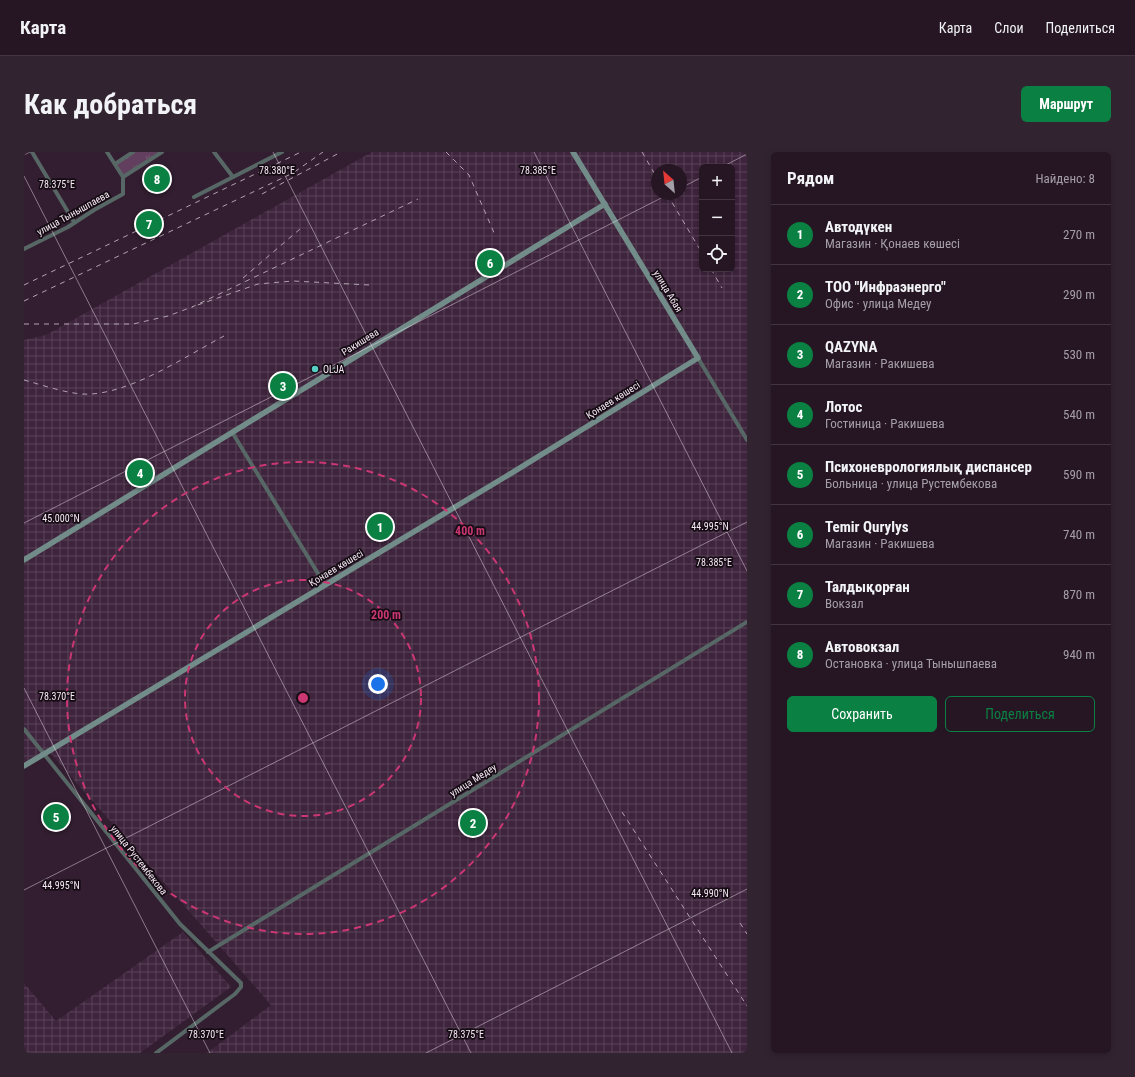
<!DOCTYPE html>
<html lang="ru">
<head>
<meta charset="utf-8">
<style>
  :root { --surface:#261624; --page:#322331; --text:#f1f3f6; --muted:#a49fa6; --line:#423541; --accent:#0b8043 }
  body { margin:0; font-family:"Roboto Condensed",sans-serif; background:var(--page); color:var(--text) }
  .controls { position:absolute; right:12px; top:12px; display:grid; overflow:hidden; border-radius:6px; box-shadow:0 2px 6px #0003 }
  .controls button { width:36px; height:36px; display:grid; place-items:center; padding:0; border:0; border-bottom:1px solid var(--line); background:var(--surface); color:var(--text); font:20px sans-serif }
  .compass { position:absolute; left:627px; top:12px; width:36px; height:36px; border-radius:50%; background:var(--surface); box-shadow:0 2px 6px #0003; rotate:333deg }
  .you { position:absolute; left:354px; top:532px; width:14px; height:14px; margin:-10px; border:3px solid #fff; border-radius:50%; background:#1a73e8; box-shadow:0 0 0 6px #1a73e833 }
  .badge { display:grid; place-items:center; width:26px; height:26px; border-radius:50%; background:var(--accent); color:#fff; font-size:13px; font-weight:700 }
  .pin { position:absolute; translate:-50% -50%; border:2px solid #fff; box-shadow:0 1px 4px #0006 }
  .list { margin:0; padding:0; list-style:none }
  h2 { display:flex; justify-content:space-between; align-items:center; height:52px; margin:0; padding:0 16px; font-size:17px }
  h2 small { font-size:13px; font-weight:400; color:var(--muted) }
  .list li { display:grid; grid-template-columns:26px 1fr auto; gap:12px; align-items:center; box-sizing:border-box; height:60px; padding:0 16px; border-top:1px solid var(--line) }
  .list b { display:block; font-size:15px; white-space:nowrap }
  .list p { margin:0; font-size:13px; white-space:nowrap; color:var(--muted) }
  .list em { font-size:13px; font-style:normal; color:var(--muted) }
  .actions { display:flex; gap:8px; padding:12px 16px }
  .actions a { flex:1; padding:9px 0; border:1px solid var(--accent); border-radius:6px; text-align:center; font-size:14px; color:var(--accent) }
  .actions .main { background:var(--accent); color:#fff }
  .icon { flex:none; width:22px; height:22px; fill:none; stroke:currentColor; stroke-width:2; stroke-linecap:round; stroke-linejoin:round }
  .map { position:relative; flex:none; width:723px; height:901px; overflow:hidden; border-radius:6px }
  header { display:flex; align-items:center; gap:24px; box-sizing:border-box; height:56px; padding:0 20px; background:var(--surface); border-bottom:1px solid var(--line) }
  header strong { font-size:19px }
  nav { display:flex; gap:22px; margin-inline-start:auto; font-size:14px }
  .intro { display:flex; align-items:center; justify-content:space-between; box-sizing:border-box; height:96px; padding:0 24px }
  h1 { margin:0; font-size:28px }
  .button { padding:10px 18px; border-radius:6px; background:var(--accent); color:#fff; font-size:14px; font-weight:700 }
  main { display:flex; gap:24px; padding:0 24px }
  aside { flex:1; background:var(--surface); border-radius:6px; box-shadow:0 2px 6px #0003 }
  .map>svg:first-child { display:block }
</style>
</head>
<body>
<header>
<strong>Карта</strong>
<nav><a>Карта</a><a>Слои</a><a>Поделиться</a></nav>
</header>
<div class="intro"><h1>Как добраться</h1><a class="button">Маршрут</a></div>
<main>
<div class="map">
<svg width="723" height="901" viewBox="0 0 723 901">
  <defs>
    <pattern id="industrial-grid" width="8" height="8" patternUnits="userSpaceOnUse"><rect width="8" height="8" fill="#3e243c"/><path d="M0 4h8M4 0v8" fill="none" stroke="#5a4459"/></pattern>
    <pattern id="grass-tufts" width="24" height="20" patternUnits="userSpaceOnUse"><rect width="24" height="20" fill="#623f5e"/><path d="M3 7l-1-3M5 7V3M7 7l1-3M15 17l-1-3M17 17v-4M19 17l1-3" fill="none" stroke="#795b76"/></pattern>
  </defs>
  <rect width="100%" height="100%" fill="#321e30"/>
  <!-- industrial -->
  <path fill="url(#industrial-grid)" fill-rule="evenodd" d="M348,0H723V901H183L247,853L23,597L0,612V188L22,183ZM678,15H708V117H678ZM633,18H657V42H633Z
    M159,780L207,835L116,901H0V831L32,869Z"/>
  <!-- grass -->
  <path fill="url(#grass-tufts)" d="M111,0H135L99,23L93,12Z"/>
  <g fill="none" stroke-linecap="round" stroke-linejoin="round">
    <!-- street -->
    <path stroke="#576765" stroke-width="4" d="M8,0L50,70
      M190,0L209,25
      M91,12L109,0
      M99,25L138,0
      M170,45L258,0
      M0,97L44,75L70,58L99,42V25L83,0
      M674,206L723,288
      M208,280L301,433
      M0,577L156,772L217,831V835L211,842L132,901
      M184,800L723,470"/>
    <!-- secondary -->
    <path stroke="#728c89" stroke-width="5.5" d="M0,408L581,52
      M0,614L481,325L674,206L549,0"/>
    <!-- rail -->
    <path stroke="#b2a2b0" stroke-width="1" stroke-dasharray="5 5" stroke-linecap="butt" d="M422,0L445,23L471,83
      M618,0L633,26
      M238,42L317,0
      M643,42L678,101
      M687,117L698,136
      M219,126L276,77
      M0,133L277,0
      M345,133L269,129L234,132L168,155L394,47
      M0,149L269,21L299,0
      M0,172H109L144,164L168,155
      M0,228C18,233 38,240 57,242C102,245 160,205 200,184
      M598,660L723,854
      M716,771L723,782"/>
  </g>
  <!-- ticks -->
  <path fill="none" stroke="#f6e8f4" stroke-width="1" stroke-opacity="0.45" d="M249,0L708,901M510,0L723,419M0,3L6,0M698,15L723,2M0,24L447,901M657,36L678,25M0,371L645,42M0,536L186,901M0,738L723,370M402,901L723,737"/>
  <!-- distance rings -->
  <g fill="none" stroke="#ca3772" stroke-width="2" stroke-dasharray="7 5">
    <circle cx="279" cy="546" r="118"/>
    <circle cx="279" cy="546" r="236"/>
  </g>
  <!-- markers -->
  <circle fill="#56cec4" stroke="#140b13" stroke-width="1.5" cx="291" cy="217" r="4"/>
  <g text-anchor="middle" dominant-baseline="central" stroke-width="3.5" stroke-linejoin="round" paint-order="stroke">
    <!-- street labels -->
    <g font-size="10" fill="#f6e8f4" stroke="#140b13">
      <text transform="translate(49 61) rotate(-29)">улица Тынышпаева</text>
      <text transform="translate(644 139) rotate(59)">улица Абая</text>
      <text transform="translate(336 190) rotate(-32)">Ракишева</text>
      <text transform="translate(589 248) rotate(-32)">Қонаев көшесі</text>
      <text transform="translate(312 416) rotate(-31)">Қонаев көшесі</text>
      <text transform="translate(449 628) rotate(-32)">улица Медеу</text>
      <text transform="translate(115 708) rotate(52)">улица Рустембекова</text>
    </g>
    <!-- poi labels -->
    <g font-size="10" fill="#f6e8f4" stroke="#140b13" text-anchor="start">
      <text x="299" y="217">OLJA</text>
    </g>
  </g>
  <g font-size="10" text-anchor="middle" fill="#f6e8f4" stroke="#140b13" stroke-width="3.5" stroke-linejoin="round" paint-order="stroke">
    <text x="253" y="22">78.380°E</text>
    <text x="514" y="22">78.385°E</text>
    <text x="33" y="36">78.375°E</text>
    <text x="37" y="370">45.000°N</text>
    <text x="686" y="378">44.995°N</text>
    <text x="690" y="414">78.385°E</text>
    <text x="33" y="548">78.370°E</text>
    <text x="37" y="737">44.995°N</text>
    <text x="686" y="745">44.990°N</text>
    <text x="182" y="886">78.370°E</text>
    <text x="442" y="886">78.375°E</text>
  </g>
  <circle cx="279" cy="546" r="6" fill="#ca3772" stroke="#140b13" stroke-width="2"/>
  <g font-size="12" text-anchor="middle" font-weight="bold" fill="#ca3772" stroke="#140b13" stroke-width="3.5" stroke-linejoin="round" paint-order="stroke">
    <text x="446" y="383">400 m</text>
    <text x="362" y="467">200 m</text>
  </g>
</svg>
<div class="controls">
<button>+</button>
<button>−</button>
<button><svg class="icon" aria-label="locate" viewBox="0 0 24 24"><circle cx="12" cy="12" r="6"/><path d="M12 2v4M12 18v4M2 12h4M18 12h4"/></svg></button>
</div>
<svg class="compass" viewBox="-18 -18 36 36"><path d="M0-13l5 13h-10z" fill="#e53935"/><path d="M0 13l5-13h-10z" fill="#a49fa6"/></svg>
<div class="you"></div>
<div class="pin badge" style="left:356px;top:375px">1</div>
<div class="pin badge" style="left:449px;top:671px">2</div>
<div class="pin badge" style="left:259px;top:234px">3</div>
<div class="pin badge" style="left:116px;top:321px">4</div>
<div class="pin badge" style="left:32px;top:665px">5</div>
<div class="pin badge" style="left:466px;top:111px">6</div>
<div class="pin badge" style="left:125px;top:72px">7</div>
<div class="pin badge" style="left:133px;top:27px">8</div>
</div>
<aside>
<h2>Рядом<small>Найдено: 8</small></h2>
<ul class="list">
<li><span class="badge">1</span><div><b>Автодүкен</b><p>Магазин · Қонаев көшесі</p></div><em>270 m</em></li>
<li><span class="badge">2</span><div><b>ТОО &quot;Инфраэнерго&quot;</b><p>Офис · улица Медеу</p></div><em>290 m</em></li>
<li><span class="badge">3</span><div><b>QAZYNA</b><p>Магазин · Ракишева</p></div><em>530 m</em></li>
<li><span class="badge">4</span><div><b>Лотос</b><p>Гостиница · Ракишева</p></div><em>540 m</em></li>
<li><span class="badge">5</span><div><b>Психоневрологиялық диспансер</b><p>Больница · улица Рустембекова</p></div><em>590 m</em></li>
<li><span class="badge">6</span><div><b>Temir Qurylys</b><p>Магазин · Ракишева</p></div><em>740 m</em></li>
<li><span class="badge">7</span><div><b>Талдықорған</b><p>Вокзал</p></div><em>870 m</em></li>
<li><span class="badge">8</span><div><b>Автовокзал</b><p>Остановка · улица Тынышпаева</p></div><em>940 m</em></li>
</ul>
<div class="actions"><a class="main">Сохранить</a><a>Поделиться</a></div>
</aside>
</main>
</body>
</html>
